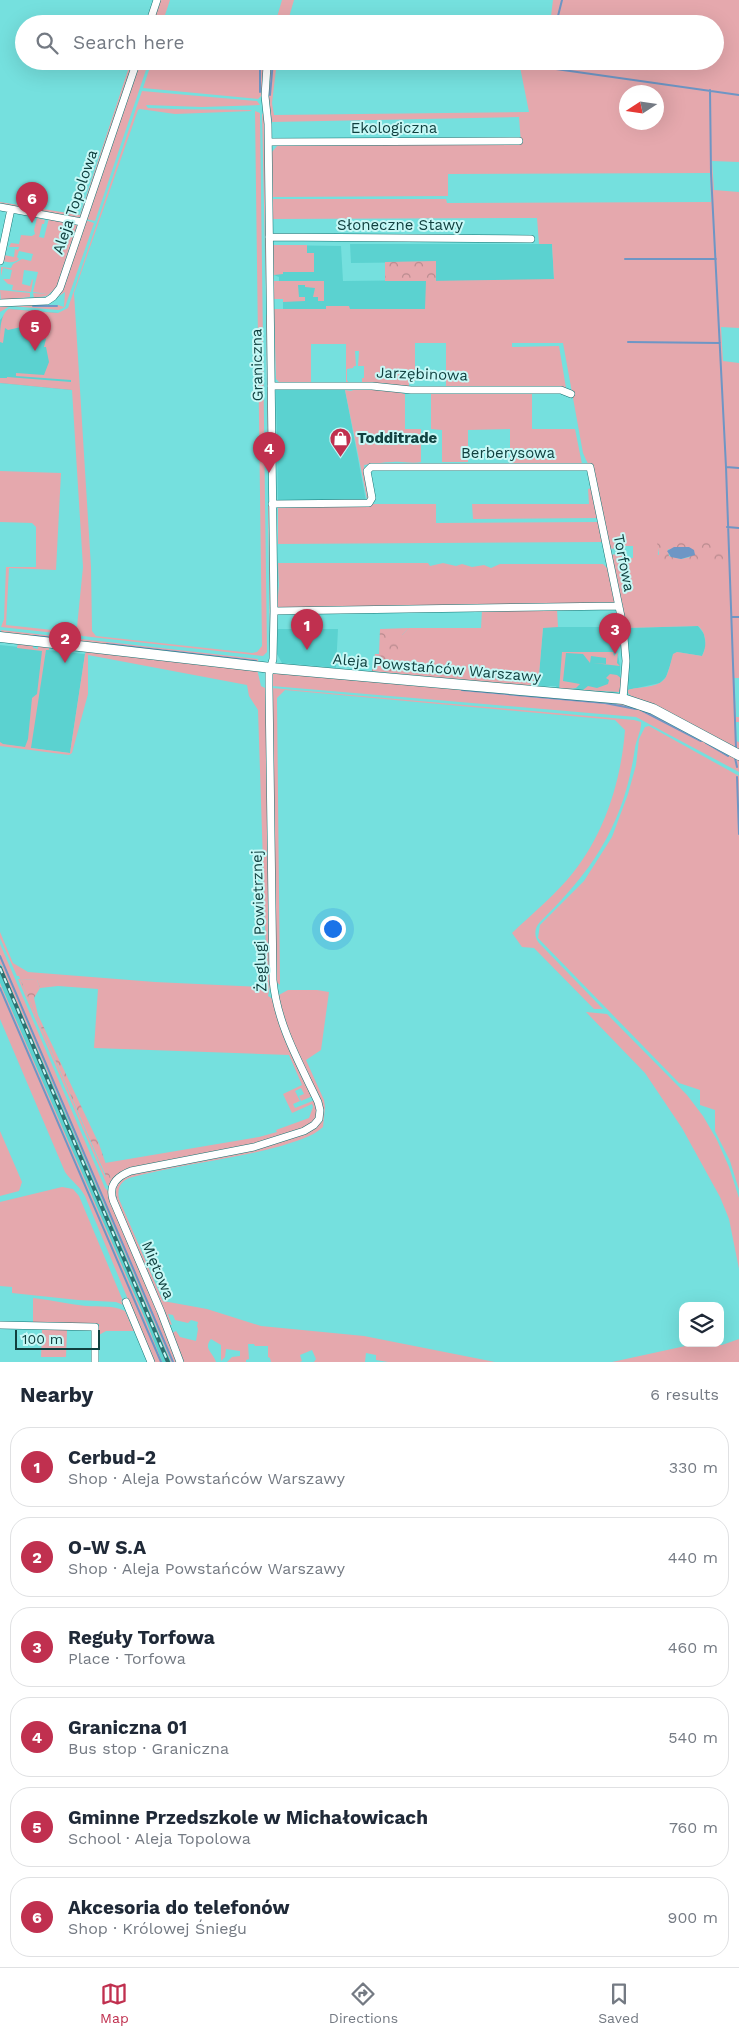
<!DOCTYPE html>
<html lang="en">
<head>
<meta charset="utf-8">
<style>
  :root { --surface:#fff; --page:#f6f6f7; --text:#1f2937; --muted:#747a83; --line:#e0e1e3; --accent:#c0304f }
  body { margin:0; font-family:"Work Sans",sans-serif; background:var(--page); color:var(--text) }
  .controls { position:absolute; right:15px; bottom:15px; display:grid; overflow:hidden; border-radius:10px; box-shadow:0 5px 20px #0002 }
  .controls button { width:45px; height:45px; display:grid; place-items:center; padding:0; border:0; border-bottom:1px solid var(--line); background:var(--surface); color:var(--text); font:25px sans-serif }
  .compass { position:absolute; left:619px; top:85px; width:45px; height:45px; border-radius:50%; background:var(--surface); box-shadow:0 5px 20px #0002; rotate:258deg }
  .scale { position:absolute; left:15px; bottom:12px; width:85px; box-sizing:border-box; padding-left:5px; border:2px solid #10403f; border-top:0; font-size:14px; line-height:18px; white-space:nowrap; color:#10403f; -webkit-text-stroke:4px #c7f8f6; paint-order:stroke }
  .you { position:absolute; left:332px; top:928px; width:18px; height:18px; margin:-12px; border:4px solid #fff; border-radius:50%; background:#1a73e8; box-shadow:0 0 0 8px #1a73e833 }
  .badge { display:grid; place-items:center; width:32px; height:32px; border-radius:50%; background:var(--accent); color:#fff; font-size:16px; font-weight:700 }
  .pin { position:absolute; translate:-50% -41px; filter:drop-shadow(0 1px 2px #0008) }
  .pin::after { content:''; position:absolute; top:26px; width:18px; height:15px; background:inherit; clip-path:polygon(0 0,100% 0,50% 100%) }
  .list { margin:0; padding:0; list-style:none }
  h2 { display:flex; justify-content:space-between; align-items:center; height:65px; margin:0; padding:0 20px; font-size:21px }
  h2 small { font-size:16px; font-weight:400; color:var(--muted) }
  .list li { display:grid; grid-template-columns:32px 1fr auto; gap:15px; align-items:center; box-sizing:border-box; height:80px; margin:0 10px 10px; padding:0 10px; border:1px solid var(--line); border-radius:20px }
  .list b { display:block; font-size:19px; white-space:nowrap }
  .list p { margin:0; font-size:16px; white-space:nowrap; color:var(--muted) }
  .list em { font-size:16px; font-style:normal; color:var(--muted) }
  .icon { flex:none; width:28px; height:28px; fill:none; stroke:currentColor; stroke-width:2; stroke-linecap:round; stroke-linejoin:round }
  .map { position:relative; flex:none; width:739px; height:1362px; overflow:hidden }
  .search { position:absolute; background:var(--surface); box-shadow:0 5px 20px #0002; left:15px; right:15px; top:15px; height:55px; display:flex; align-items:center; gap:12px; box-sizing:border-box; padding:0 18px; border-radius:28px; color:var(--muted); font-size:19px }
  .sheet { height:605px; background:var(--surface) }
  nav { display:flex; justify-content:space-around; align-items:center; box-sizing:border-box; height:70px; border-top:1px solid var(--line); background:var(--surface); font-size:14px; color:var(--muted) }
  nav a { display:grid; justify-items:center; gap:2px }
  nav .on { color:var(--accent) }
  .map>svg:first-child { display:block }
</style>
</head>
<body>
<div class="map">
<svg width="739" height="1362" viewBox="0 0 739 1362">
  <defs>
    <pattern id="forest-crowns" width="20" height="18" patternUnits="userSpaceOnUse" patternTransform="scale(1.25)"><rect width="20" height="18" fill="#e5a8ad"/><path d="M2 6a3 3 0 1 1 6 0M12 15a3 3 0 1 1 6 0" fill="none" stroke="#b88a8e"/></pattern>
  </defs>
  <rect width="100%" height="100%" fill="#75e0de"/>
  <!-- built -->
  <path fill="#5bd2d0" d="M350,244H552L554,280L442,281V309H283V299H274V281H279V277L274,275L273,245L341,246L343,281L436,280V262L351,263Z
    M9,309L59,313L67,323L72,390L0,383V320Z
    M276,390H345L366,501L278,502Z
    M698,626L704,634L706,646L702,656L677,652L674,654L666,677L660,683L628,690L625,628Z
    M543,627H613L620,666L621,690L616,694L557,688L556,686H538Z
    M278,629H338L336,668L282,663L277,654Z
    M0,645L85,654L70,753L0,744Z
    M0,964L3,967L2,968L64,1110L171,1362H162L0,983Z"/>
  <!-- green -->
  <path fill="#e5a8ad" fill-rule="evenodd" d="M160,0H170L162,24H156L154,17Z
    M282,0H294L287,24H275Z
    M553,0H739V162L712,161L714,190L739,192V328L721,327L723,361L739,363V678H734L736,717H739V722H736V741L739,742V752L655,706L631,696L628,693V690C639,686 659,689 666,677C669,671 671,661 673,654L677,652L702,656C707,647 707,633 698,626L625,628L611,555L622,553L623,558H633V546H619L612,549L608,545L592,464H588L583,453L563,343H512V347L559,346L566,388L446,387V343H415V381H409V387L381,383H362V378H364V366H358L359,351H355L356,366H354L353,368L347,369V380L349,383H346V344H311V383H280L276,379L274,309H326V306H349L350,309H425L426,281L554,279L552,244H539L537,218L273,219V199H446L447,203L711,202L710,173L448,174V196L272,197L271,153L278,145L521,143L519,117L272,122L268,93L270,61H277L272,103L274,115L529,112L520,67L522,62L715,61V24H550ZM626,92H656V122H626ZM658,547L724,561L655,560L658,557Z
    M131,61H134L82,217L79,219L0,205V202L80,215Z
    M139,61H149L95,221L86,219Z
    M152,61H262L264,69L262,95L258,99L143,88Z
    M142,91L257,101L260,105L202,107L146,105L148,108C182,110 216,109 250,110L252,111L175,114L140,109L138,110L74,293L91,567L92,631L96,636L252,653L257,652L262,646L255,111L260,113L267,652L263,656L1,627L4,619L6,567H36V527L32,523L0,522V471L61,473L56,570L9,568L6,625L71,632L77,627L83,567L72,390L0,383V363V378H7V377L71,382V380L16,376V373L44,375L49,362L46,347H44L46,339L42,334H34L21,327L8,330L5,328L3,343L0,342C0,331 0,314 9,309L58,313L68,308Z
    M262,113L265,118L267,295L266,298Z
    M37,218L45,220L44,224H42L39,237L44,238L49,218L78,224L58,286L47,296L34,298L33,293L48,294L33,292L38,272L24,270L22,284L30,286L32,279L33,280L31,292L12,290L13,285L8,284L3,279H10L12,270L3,268L1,276V267L11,268L13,264L22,259L31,261L33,254L19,251L17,257L19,259C14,264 8,262 2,261L4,255L14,257L15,249L18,250L19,247H9L11,243L19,244L21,235L32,236L35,234L34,230Z
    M85,220L94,223L65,307L59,310L10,306L0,312V307L8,305H58L64,307L65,292L56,298L63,287Z
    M273,245H307V253H314V272H283V274L274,275L272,273V246Z
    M274,281H324V301H318V297H313L315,288L305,287V285H298L299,297H305V301L283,302V299H274Z
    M0,290L30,293V297L1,300Z
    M266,314L268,318L270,466H268Z
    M356,389L390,390L405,394V429H421V462C411,464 403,461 393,462C383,462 374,464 364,465L369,499H367L345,390L351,391Z
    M506,393L532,394V429H575L582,464H510V429L468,430V462H442V430L431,429V394Z
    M592,488L598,517L597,518L473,519L472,504H589L588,489Z
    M268,501L270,507L271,650L270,651Z
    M377,504H436V523L600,522L603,542L278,544V506Z
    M278,563H428L430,566L443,563L456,566L462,564L472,567L484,565L491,568L500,564H603L608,569L615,602L613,604L277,608L279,585Z
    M557,609L558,627L543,628L538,687L430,677L426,671L409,669L402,663V635L409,628H481L482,610Z
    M1,630L258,659V663L2,633Z
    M18,643L33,646V648L38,649V646L49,648V650H46L31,748L70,753L85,654L87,650L257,669L261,686L265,688L266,691L270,934V986L268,996L273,999L313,1096L301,1101L299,1096L304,1094L301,1088L295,1091L300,1101L293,1104L295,1108L315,1100L317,1107L316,1118L309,1126L254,1145L128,1169L110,1187L107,1185L24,993L18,979H20L19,976H17L0,938V932L13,963L28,972L155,982L263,987L267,985L258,710L249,696L247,685L88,655V694L72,753L69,755L0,746V742L3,744L25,747L28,739L32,698L37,694L42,651L17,648ZM20,979L37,980L40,988L58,986L98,989L94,1048L289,1055L302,1085L283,1094L292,1113L312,1104L313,1107L309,1118L276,1130L277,1132L259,1137L105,1163L111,1179L105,1176Z
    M562,652H613L614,656L618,652L617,663L620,666L593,663L606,664V658L591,656L590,663L583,654L566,653L563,681L580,684L576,688L559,690Z
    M272,673L622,704L648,712L739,759V772L636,717L272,686Z
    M610,674L617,675L622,679L619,692L583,690L588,686L597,688L608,684L609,680L606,678Z
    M272,688L634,720L641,722C642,729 636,740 635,748C624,824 594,869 540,922C534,928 534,937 539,943L603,1009H594L534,948L522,947L512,933C530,916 550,899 567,880C603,839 621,783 625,730L615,720L285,690L277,698L280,985L275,981Z
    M649,726L739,776V1190L730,1161L715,1131V1110L700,1105V1090L679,1083L538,938L540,925L584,881L612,837L628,794L636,765L639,739L645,727Z
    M0,944L105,1188L109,1192L177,1362H171L64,1110L2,968L3,967L0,964Z
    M0,983L146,1321L162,1362H154L85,1196C79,1185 72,1182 65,1172L0,1019Z
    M288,990H317L329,992L321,1050L306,1060L324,1100L325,1107L323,1127C311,1138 295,1141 281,1146C231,1160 179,1164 129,1178C120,1182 117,1189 119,1199L163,1301L207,1309L261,1326L364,1336L495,1362H388L376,1360V1355L366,1353L365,1362H314L316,1359L312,1350L300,1355L302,1361L300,1362H271L270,1358L268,1357V1346H255L254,1344H248L249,1359L246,1360V1362H227L232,1357L240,1356V1351L226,1349L225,1357L221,1361V1345L211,1339C203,1349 213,1352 216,1362H183L172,1333L176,1331L180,1337L196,1341L198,1329L197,1326L198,1322L191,1320L188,1323L175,1320L173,1315L168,1314L172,1325L169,1324L115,1198C114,1186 119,1182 128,1175L269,1145L321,1120L288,1032L277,996Z
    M586,1012L607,1014L687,1095L703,1116L717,1140L729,1167L739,1198V1269L729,1219L720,1197L682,1128L645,1073Z
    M0,1131L22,1182L19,1191L0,1196Z
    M62,1187L73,1189L79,1196L123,1301L121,1300L123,1305L116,1302L78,1300L12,1293V1287L0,1286V1202Z
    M33,1298C51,1300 68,1304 86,1306C100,1307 112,1305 125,1311L134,1331H106L99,1335V1324L33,1322Z
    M42,1329L67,1330L66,1357H41Z
    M739,1339V1362H612L690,1345H722Z"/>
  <!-- forest -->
  <path fill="url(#forest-crowns)" fill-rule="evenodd" d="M436,261V281H385V262Z
    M657,542H723L724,561H654L659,554ZM674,547L692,548L690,557L681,559L669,556L668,549Z
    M409,628L402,635V663L409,669L426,671L430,677L372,671L375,654H379L380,629Z
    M20,979L37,980L40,988L34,998L38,1015L99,1144L111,1179L109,1183Z"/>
  <!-- water -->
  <path fill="#6e96c5" d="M674,547H689L694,550L695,555L681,559L671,557L667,551Z"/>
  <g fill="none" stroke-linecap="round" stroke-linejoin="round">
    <!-- stream -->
    <path stroke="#6e96c5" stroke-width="2" d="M556,24L562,0
      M546,61V66L549,68L739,95
      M710,90L711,173L726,467L736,748
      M260,92V61
      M270,95L273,61
      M625,259H716
      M33,306H57
      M628,342L720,343
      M726,467L739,468
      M727,527L739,528
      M732,617H739
      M34,636L67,639
      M107,644L256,661
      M462,690L605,703L636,709
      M641,710L701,741
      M706,743L728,756
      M735,758L737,767
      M737,777L739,834
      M0,956L173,1362
      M0,988L161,1362"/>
    <defs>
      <path id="street" d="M149,24L157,0
        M269,142L519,141
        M0,207L82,222
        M269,237L531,239
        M0,261L11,209
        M0,303L47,301L53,297L60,288L137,61
        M271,386H372L411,390H561L571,394
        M272,504L369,503L372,498L367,471L371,467H590L623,626L626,661L623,699
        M274,611L619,606
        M126,1302L151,1362
        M0,1325L95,1327V1362
        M180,1362L161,1312L113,1200C108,1184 118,1176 131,1171L254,1147L304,1131L314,1125L319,1119L320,1110L318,1102C299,1062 277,1024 273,980L269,687V674L273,659L274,611L268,124L265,96L267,66L265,61"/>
      <path id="secondary" d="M0,637L271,668L623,699L653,709L739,755"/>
    </defs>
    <!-- street casing -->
    <use href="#street" stroke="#177271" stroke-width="8"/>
    <!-- secondary casing -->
    <use href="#secondary" stroke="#177271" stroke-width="11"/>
    <!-- street -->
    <use href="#street" stroke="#fff" stroke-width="7"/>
    <!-- secondary -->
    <use href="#secondary" stroke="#fff" stroke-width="10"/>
    <defs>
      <path id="rail" d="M0,968L168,1362"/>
    </defs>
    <!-- rail casing -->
    <use href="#rail" stroke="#2e6f6e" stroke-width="4"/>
    <!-- rail -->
    <use href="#rail" stroke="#c7f8f6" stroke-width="2" stroke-dasharray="5.5" stroke-linecap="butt"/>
  </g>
  <!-- icons -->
  <defs>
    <symbol id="shop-pin" viewBox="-11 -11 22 30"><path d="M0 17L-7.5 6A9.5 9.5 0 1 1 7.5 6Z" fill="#c0304f" stroke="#c7f8f6"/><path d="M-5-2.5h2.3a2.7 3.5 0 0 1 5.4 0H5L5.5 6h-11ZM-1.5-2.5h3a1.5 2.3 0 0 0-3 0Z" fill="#fff"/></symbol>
  </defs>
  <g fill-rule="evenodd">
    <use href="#shop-pin" x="328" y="426" width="25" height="34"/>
  </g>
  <g text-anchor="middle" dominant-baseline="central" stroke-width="4" stroke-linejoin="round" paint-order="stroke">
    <!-- street labels -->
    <g font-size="15" fill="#10403f" stroke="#c7f8f6">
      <text x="394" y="128">Ekologiczna</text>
      <text transform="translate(75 202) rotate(-71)">Aleja Topolowa</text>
      <text x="400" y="225">Słoneczne Stawy</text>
      <text transform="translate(257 365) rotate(-91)">Graniczna</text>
      <text transform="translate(422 374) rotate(2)">Jarzębinowa</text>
      <text x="508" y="453">Berberysowa</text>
      <text transform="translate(624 563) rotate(79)">Torfowa</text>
      <text transform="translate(437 668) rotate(5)">Aleja Powstańców Warszawy</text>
      <text transform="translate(259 921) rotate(-92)">Żeglugi Powietrznej</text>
      <text transform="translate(158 1270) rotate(67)">Miętowa</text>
    </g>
    <!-- poi labels -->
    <g font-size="15" font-weight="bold" fill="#10403f" stroke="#c7f8f6" text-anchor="start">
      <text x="357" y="438">Todditrade</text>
    </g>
  </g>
</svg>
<div class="controls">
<button><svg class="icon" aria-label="layers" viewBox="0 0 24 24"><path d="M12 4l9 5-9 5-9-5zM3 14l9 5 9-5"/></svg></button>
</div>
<svg class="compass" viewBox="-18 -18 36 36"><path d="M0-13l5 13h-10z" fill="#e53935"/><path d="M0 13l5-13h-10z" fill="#747a83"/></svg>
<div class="scale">100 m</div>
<div class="you"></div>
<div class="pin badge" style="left:307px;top:650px">1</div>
<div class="pin badge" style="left:65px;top:663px">2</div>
<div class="pin badge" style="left:615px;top:654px">3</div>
<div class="pin badge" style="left:269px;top:473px">4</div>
<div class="pin badge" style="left:35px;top:351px">5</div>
<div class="pin badge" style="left:32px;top:223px">6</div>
<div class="search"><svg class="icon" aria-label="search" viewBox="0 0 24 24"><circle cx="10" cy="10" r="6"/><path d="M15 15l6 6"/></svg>Search here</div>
</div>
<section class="sheet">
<h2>Nearby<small>6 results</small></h2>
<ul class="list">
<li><span class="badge">1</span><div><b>Cerbud-2</b><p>Shop · Aleja Powstańców Warszawy</p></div><em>330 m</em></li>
<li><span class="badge">2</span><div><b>O-W S.A</b><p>Shop · Aleja Powstańców Warszawy</p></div><em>440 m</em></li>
<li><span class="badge">3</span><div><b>Reguły Torfowa</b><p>Place · Torfowa</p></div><em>460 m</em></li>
<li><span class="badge">4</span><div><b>Graniczna 01</b><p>Bus stop · Graniczna</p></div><em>540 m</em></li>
<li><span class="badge">5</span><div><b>Gminne Przedszkole w Michałowicach</b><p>School · Aleja Topolowa</p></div><em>760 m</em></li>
<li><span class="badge">6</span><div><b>Akcesoria do telefonów</b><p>Shop · Królowej Śniegu</p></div><em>900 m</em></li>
</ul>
</section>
<nav>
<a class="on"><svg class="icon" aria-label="map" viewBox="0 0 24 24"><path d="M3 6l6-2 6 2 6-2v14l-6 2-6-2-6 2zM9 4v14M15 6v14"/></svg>Map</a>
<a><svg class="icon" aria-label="directions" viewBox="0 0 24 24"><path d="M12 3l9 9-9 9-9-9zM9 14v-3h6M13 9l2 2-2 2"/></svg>Directions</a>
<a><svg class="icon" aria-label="saved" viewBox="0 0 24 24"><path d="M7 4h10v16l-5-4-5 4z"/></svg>Saved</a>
</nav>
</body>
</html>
